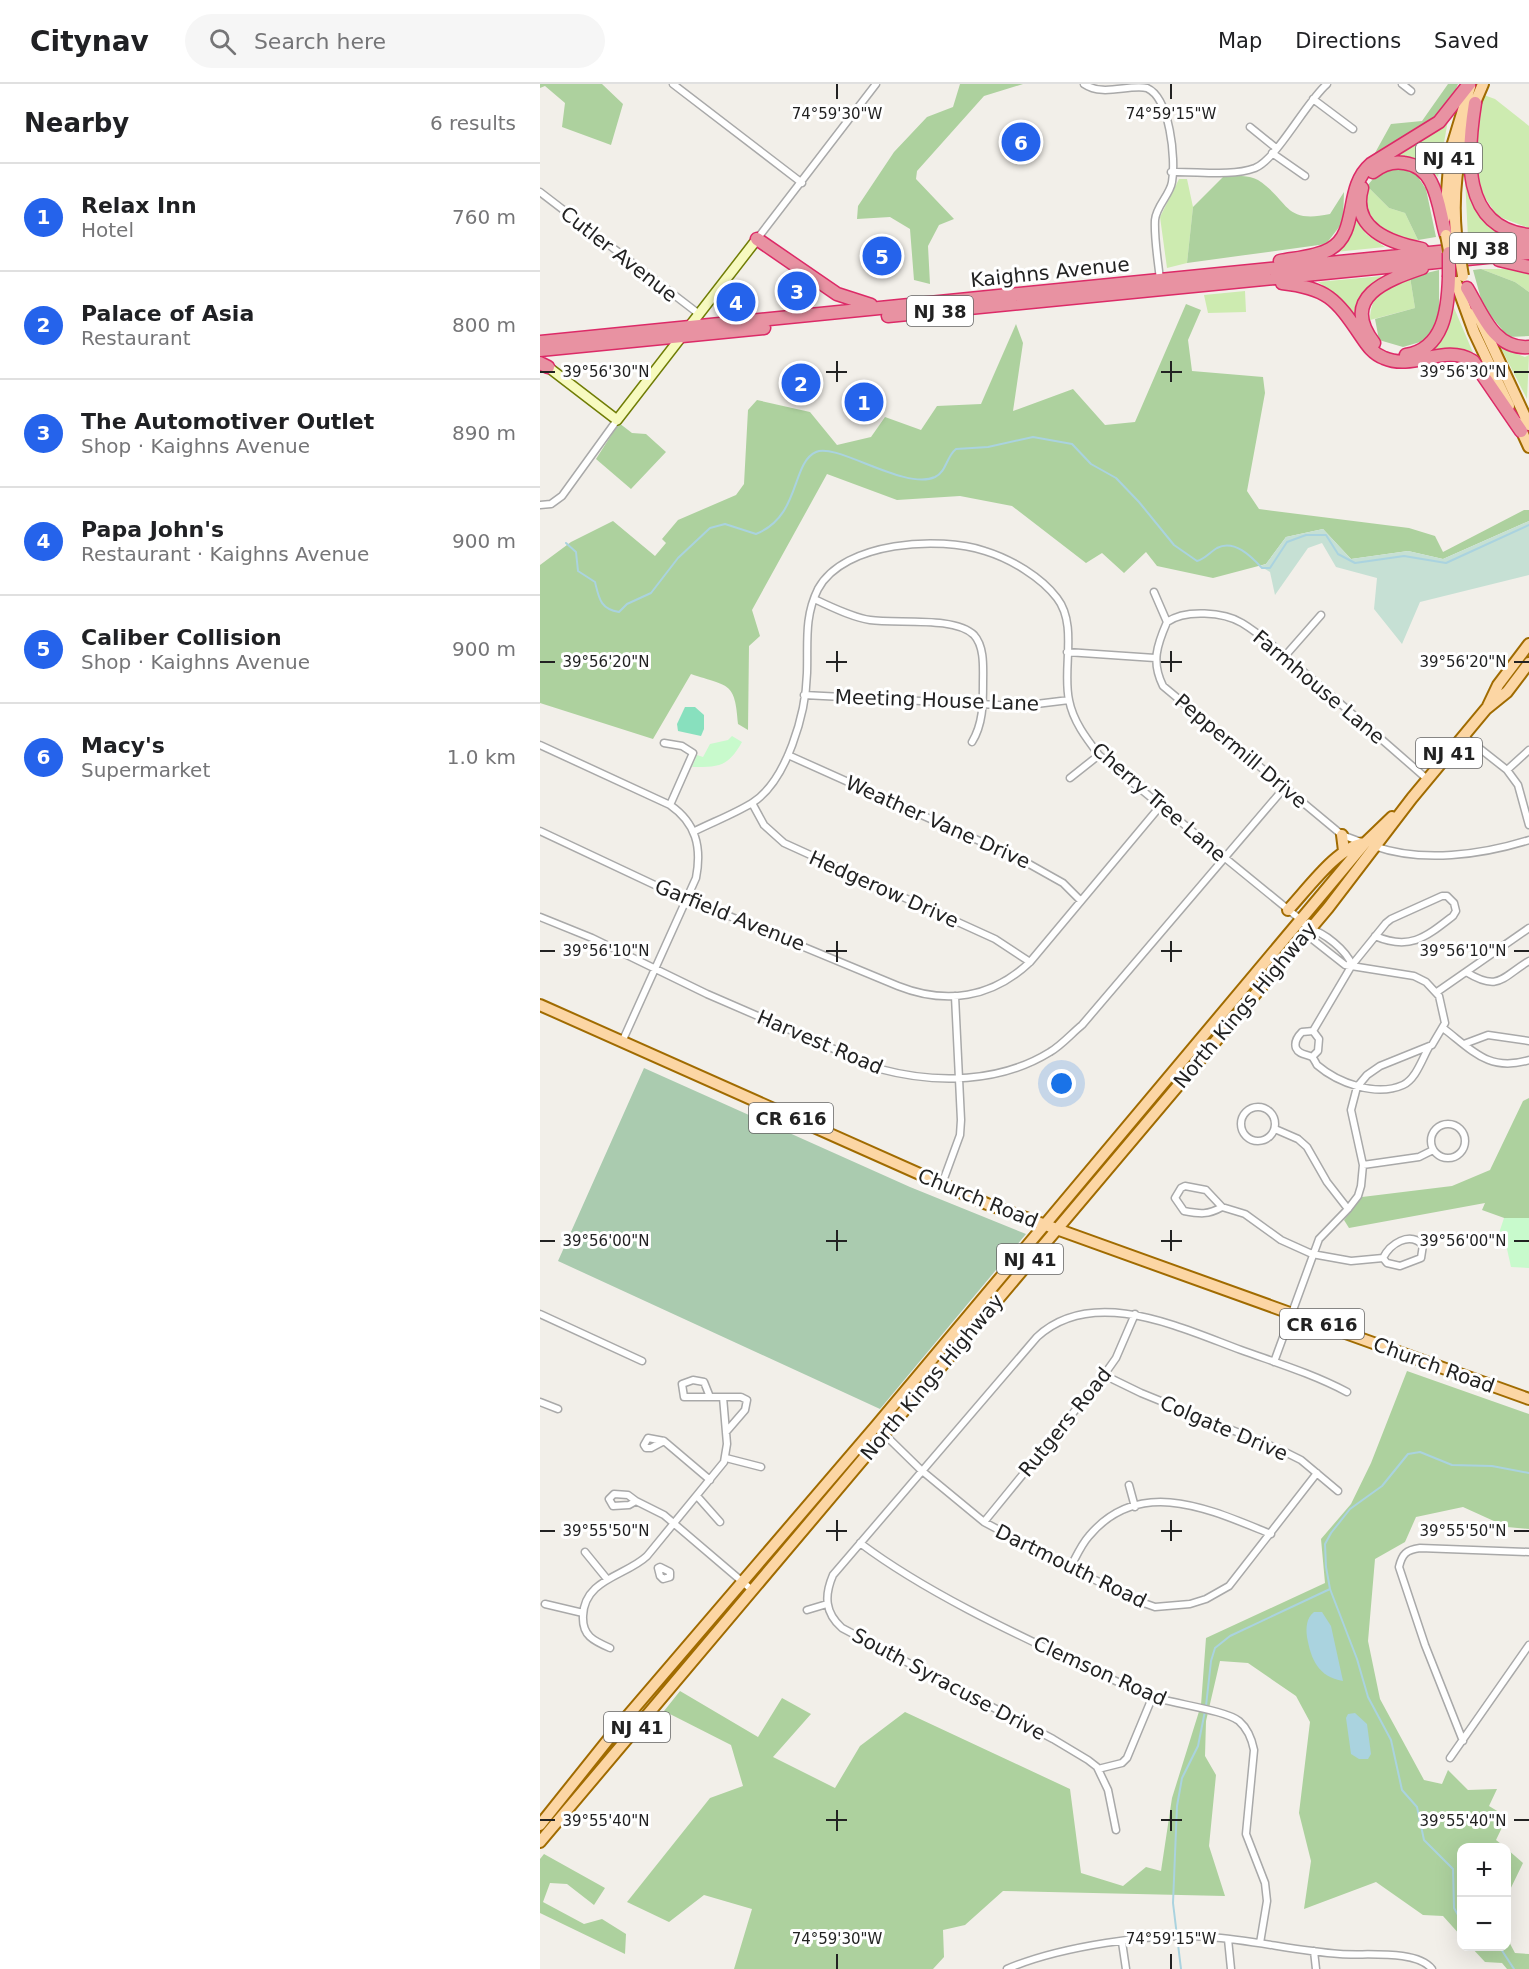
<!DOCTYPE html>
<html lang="en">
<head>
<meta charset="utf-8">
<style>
  :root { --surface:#fff; --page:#f6f6f6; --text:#202124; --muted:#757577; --line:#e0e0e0; --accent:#2563eb }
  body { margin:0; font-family:"DejaVu Sans",sans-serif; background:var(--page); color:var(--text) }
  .controls { position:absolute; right:18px; bottom:18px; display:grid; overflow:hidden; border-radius:12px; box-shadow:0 6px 24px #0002 }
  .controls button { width:54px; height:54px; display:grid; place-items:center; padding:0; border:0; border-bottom:2px solid var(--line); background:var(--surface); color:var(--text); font:30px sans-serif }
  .you { position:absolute; left:522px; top:1000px; width:21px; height:21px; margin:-15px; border:4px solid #fff; border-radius:50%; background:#1a73e8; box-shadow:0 0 0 9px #1a73e833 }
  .badge { display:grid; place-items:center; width:39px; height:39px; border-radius:50%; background:var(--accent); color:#fff; font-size:20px; font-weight:700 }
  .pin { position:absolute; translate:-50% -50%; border:3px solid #fff; box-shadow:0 2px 6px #0006 }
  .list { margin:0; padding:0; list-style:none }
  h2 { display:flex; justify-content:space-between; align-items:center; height:78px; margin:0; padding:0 24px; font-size:26px }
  h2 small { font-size:20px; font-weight:400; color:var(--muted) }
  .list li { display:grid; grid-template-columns:39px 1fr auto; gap:18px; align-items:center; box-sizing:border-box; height:108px; padding:0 24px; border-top:2px solid var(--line) }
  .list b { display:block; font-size:22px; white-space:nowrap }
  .list p { margin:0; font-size:20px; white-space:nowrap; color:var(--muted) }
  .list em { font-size:20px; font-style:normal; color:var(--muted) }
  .icon { flex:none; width:33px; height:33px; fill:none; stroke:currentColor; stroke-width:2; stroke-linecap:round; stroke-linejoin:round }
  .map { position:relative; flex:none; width:989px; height:1885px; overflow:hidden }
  header { display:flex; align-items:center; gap:36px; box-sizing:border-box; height:84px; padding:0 30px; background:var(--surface); border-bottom:2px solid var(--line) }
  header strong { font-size:28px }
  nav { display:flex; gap:33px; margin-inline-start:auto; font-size:21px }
  .search { width:420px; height:54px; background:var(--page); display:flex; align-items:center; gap:15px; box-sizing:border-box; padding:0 21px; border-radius:33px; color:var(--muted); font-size:22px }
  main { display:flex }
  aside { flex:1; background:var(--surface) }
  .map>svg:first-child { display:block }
</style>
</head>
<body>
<header>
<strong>Citynav</strong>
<div class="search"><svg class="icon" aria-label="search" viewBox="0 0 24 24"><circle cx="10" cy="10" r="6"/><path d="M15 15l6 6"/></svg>Search here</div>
<nav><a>Map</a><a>Directions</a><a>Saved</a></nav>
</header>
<main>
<aside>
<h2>Nearby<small>6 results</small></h2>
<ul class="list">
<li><span class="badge">1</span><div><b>Relax Inn</b><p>Hotel</p></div><em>760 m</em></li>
<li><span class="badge">2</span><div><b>Palace of Asia</b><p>Restaurant</p></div><em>800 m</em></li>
<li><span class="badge">3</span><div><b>The Automotiver Outlet</b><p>Shop · Kaighns Avenue</p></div><em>890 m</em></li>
<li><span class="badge">4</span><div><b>Papa John's</b><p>Restaurant · Kaighns Avenue</p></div><em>900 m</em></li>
<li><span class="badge">5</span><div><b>Caliber Collision</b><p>Shop · Kaighns Avenue</p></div><em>900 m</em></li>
<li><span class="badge">6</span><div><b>Macy's</b><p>Supermarket</p></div><em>1.0 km</em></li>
</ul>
</aside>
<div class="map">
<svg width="989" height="1885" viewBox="0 0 989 1885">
  <rect width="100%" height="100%" fill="#f2efe9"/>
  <!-- grass -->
  <path fill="#cdebb0" d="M941,10L955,15L989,42V144L957,132L939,104L933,51Z
    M908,36L898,93L880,76L853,74Z
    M925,94L938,130L961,152L928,154Z
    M639,95H647L653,123L647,179L627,184L620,133Z
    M827,102L849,124L865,129L878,156C860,159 834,145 827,127C825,120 827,109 827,102Z
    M816,129L826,150L845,163L795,168Z
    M941,185H980L989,189V208L975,198Z
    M842,192L822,209L817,238L799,213L778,198Z
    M870,193L875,224L830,236C831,207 846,204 870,193Z
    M705,207L706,228L668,229L664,211Z
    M912,219L934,271L890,266Z
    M961,264L985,273L989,271L987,315Z"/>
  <!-- forest -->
  <path fill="#add19e" d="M0,0H62L83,20L71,61L22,43L25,19L5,2L0,4Z
    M420,0H483L444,12L377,87L376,95L414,135L399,141L388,162L390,200L374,196L370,145L350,133L317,135L318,122L354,68L387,33L413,23Z
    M908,0H918L907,27L830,78L851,40L882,37Z
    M853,82L874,87L886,105L896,153L878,156L865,129L849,124L827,102L838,89Z
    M685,91C694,92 710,91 718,96C750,117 743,140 790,130L804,108L803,138L786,160L647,179L653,123Z
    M941,185L975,198L989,208V252L968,253L943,222L933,186Z
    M899,186V233L887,256L863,263L839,256L835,235L875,224L870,193Z
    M646,220L661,226L648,256L652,287L723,293L725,309L707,407L719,425L869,444L895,452L903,468L984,426H989V437L903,475L868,467L811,475L783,445L746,453L726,480L673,494L617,482L606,468L584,489L562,469L546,479L472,422L420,412L357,416L287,390L212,526L220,552L209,562L208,646L198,640C195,597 189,603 151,590L113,655L0,619V481L31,458L73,437L115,472L126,459L122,455L138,436L196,411L204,400L208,326L217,316L270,328L297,361L331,353L345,333L381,346L397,322L441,320L476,240L483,259L473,327L533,305L565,341L595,338Z
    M79,339L92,349L106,350L126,368L91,405L56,375Z
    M989,1014V1134L967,1135L942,1126L945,1119L809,1144L804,1136L822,1113L912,1102L950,1086L983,1017Z
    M867,1287L989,1330V1445L967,1443L923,1423L876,1433L865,1458L835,1475L828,1557L840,1615L884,1696L902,1700L908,1686L928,1706L957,1705L949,1722L967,1733L956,1756L965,1763L922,1764L921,1852L903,1832L883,1831L836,1798L764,1825L771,1777L759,1729L770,1638L756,1612L708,1579L680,1577L666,1637L665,1672L676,1691L669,1762L685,1812L463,1807L425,1841L403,1846L404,1873L393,1885H194L212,1825L164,1811L129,1838L87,1818L170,1714L203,1702L191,1661L124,1627L140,1607L218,1653L242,1614L271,1630L233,1673L295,1704L320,1662L365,1628L530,1705L541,1789L583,1802L606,1783L621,1787L632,1714L661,1621L666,1554L785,1499L781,1455L811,1420L831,1379Z
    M967,1765L983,1779L967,1812Z
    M4,1770L65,1804L54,1821L27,1800L10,1799L3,1818L44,1840L62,1835L86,1850L85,1870L0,1829V1775Z
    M967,1854L975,1869L989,1870V1885H967L962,1879L945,1878L931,1863L966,1862Z"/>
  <!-- wetland -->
  <path fill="#c6e0d4" d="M989,437V491L880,518L862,560L834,525L837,494L796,483L782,459L768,464L735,511L730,488L720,482L726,480L746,453L783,445L811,475L868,467L903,475Z"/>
  <!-- cemetery -->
  <path fill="#aacbaf" d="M104,984L370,1103L486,1150L340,1325L18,1177Z"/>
  <!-- park -->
  <path fill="#c8facc" d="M192,652L202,658C188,683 179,683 152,683L157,671L163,673L170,660L188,656Z
    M964,1134H989V1184L971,1183L967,1165L956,1158Z"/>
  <!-- pitch -->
  <path fill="#88e0be" d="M145,623H155L164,631V645L161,652L138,647L137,640Z"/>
  <!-- water -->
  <path fill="#aad3df" d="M774,1528H782L791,1542L803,1597C778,1593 771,1575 767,1553C766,1544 766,1534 774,1528Z
    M815,1629L827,1640L831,1670L828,1675H819L811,1670L806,1634L808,1630Z"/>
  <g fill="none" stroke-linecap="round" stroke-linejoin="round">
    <!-- stream -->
    <path stroke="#aad3df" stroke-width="2" d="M26,459L36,468L38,487L55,498C59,514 60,525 79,528L87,520L111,509L138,474L170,444L185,440L216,450C261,432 251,379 276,368C296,358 365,407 395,393C407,387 406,373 416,365L448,363L493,353L532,360L551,380L576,394L599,418L634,461L657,477C665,475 670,468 677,464C694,455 711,472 722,484H730L747,458L766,451H786L798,470L815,479L864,472L906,479L989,441
      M922,1838L914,1824L913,1785L884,1756L877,1723L862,1706L851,1656L828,1613L817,1575L790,1505L786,1483L785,1460L791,1449L810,1425L842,1402L868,1370L880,1368L912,1381L952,1382L989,1389
      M959,1862L974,1885
      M641,1885L633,1819L637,1722L642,1694L658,1662L666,1622L671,1577L675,1564L690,1552L790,1505"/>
    <defs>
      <path id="street" d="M133,0L262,99
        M544,0C563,13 588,0 607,4C630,14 636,75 632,98C630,111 616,122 615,136C614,155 618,176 620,196
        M862,0L871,7
        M773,15L813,45
        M710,43L736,64
        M732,69L765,92
        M631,88C657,87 690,93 715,84C737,75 766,18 787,0
        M0,108L159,230
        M217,155L336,0
        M0,421L11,420L22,412L77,336
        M614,508L627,538
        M274,515C292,523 311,533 330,536C357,540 415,532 434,551C445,563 443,585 443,600C443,620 443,640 432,658
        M627,538C617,561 611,578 623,602L802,751L821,758
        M627,538C645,525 684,528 702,539C725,553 746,573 766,590C807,625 847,660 887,695
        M527,568L615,574
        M745,572L781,531
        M264,611L480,622L529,616
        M924,652L967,686L978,701L989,741
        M124,659L142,662L153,669L130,721
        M0,661L130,721C156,739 162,763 156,794L82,958
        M248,671L482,776L523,799L541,817
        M967,686L989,666
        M530,694L559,671
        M212,719L224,741L244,759L455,855L490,878
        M0,747L119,803L358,902C406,921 452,914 490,878L622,720
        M155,747C173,738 194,730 212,719C247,697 266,629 267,589C268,559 264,533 278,505C304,457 400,452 445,467C471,475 501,493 517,514C538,541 522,585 529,616C533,637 546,654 559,671L761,836L768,844L772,855L805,881L874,892L886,898L899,912L905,939L892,961L840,982L827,991L817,1003L811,1026L823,1081L821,1102L818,1112L808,1125L779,1155L734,1278
        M834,762C882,779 941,771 989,756
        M0,833L52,854L167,910L340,985C396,1000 460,999 510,968C522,961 532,949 542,941L745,703
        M769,845C784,848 806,866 812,881
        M926,888C959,908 961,894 989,877
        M897,908L989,844
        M903,944C933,967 949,988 989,976
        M773,947L812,881L846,839L851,835L902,812H907L914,819L916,827L913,832C886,853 870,867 835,852
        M924,960L948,951L989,957
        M772,973L778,967L779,955L773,947L762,948C758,952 754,958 756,964C759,971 767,970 772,973C773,974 776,979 777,981C798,999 836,1013 863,1001C876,995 882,975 889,963
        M701 1040a17 17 0 1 1 34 0a17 17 0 1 1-34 0Z
        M891 1057a17 17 0 1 1 34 0a17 17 0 1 1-34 0Z
        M735,1045L758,1055L767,1063L787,1098L808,1125
        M823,1081L879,1073L893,1066
        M402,1100L420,1051L421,1036L415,912
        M682,1123C668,1131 660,1130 644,1127L635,1114L641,1104L645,1102L666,1106L682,1123L705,1130L741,1156L772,1170L811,1177L843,1174L847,1179L860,1182L881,1174L883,1161C869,1147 850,1160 843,1174
        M0,1230L102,1277
        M564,1291L601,1309L741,1366L761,1376L798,1407
        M153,1296L164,1298L170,1313H144L142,1300Z
        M170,1313H201L207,1316L205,1326L186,1348
        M0,1318L18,1325
        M336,1342L381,1386L444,1438L530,1484L601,1518L615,1523L650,1520L666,1515L689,1502L777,1389
        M108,1354L124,1357L111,1364H106L104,1361Z
        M124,1357L170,1396
        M186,1374L221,1383
        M589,1401L595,1423
        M74,1410L88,1411L96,1417L89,1421L73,1422L69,1415Z
        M157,1412L180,1438
        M96,1417L124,1431L212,1506
        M444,1438L564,1291L576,1274L595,1230
        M320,1459C400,1519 510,1565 601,1609C624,1619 684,1625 699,1637C707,1644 712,1656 714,1666L706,1750L725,1799L727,1817L720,1859
        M45,1468L67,1495
        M120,1483L130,1488V1493L123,1495L120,1492L118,1484Z
        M530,1484C536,1473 541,1461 549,1452C600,1391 671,1426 731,1450
        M5,1520L43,1529
        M267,1526L287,1520
        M70,1564C54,1557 42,1552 43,1532C44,1495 86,1492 107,1472L184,1378L187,1360L183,1313
        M923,1657L885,1561L859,1483C862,1470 866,1466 880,1464L989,1468
        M910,1674L989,1561
        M558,1685L582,1679L587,1674L612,1614
        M576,1746L568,1706L557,1683L548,1676L513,1655L302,1544C285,1529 284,1512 293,1491L497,1253C553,1201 641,1244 701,1266C737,1279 773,1290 807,1308
        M688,1855L691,1885
        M582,1858L586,1885
        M774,1867L776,1885
        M467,1885C518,1863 613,1848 669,1853C713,1856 756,1867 800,1870C825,1872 876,1865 892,1885"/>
      <path id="secondary" d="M8,283L77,336L217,155"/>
      <path id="primary" d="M905,134L910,69L930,3
        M916,150C911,97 921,48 943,0
        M914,193L934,248L969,322
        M936,227L989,341
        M978,339L989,363
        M948,622L958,601L989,560
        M802,751L804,767
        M748,826C767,806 798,762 825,759
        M0,921L447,1120L989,1315
        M0,1741L79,1642L336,1342L825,759L852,733
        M0,1758L788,824L872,714L946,625L967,608L989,579"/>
      <path id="highway" d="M935,19C927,69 920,144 989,151
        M833,88C842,81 852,77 864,79C898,83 898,125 906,151
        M822,104C810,145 851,159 882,165
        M217,155L297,210L331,221
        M959,176L989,183
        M740,177C756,174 776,173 790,165C820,148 803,104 831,80L899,38L929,0
        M742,199C787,204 796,215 821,252C827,261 833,270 844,274C874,287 904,259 933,277L981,347
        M927,204C942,229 954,266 989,263
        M348,232L989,169
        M0,258L989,159
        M834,259C799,213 847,196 882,184
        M0,266L224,244
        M866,271C904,265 908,225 909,193
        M0,279L8,283"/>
    </defs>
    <!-- street casing -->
    <use href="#street" stroke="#a9a9a9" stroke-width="9"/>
    <!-- secondary casing -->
    <use href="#secondary" stroke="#707d05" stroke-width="12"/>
    <!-- primary casing -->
    <use href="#primary" stroke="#a06b00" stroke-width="14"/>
    <!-- highway casing -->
    <use href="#highway" stroke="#dc2a67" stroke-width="15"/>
    <!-- street -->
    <use href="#street" stroke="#fff" stroke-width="6"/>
    <!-- secondary -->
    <use href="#secondary" stroke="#f7fabf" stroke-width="9"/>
    <!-- primary -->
    <use href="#primary" stroke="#fcd6a4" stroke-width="10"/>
    <!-- highway -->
    <use href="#highway" stroke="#e892a2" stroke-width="12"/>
    <defs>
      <path id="primary-bridge" d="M916,150L923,192
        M906,151L911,177"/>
      <path id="highway-bridge" d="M909,193V169"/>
    </defs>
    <!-- primary-bridge casing -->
    <use href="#primary-bridge" stroke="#a06b00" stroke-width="14" stroke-linecap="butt"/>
    <!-- highway-bridge casing -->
    <use href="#highway-bridge" stroke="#dc2a67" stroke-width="15" stroke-linecap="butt"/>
    <!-- primary-bridge -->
    <use href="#primary-bridge" stroke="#fcd6a4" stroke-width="10"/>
    <!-- highway-bridge -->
    <use href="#highway-bridge" stroke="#e892a2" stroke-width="12"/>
  </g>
  <!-- ticks -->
  <path fill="none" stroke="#222" stroke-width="2" d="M297,0V15M631,0V15M297,277V298M631,277V298M0,288H15M286,288H307M621,288H642M974,288H989M297,567V588M631,567V588M0,578H15M286,578H307M621,578H642M974,578H989M297,857V878M631,857V878M0,867H15M286,867H307M621,867H642M974,867H989M297,1146V1167M631,1146V1167M0,1157H15M286,1157H307M621,1157H642M974,1157H989M297,1436V1457M631,1436V1457M0,1447H15M286,1447H307M621,1447H642M974,1447H989M297,1726V1747M631,1726V1747M0,1736H15M286,1736H307M621,1736H642M974,1736H989M297,1870V1885M631,1870V1885"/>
  <g text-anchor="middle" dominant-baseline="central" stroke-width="6" stroke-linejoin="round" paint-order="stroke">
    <!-- shield labels -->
    <g fill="#fff" stroke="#646464" stroke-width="1.5">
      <rect x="876" y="59" width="66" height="30" rx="4.5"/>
      <rect x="910" y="149" width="66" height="30" rx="4.5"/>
      <rect x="367" y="212" width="66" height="30" rx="4.5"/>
      <rect x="876" y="654" width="66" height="30" rx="4.5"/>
      <rect x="209" y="1019" width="84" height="30" rx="4.5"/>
      <rect x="457" y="1160" width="66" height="30" rx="4.5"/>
      <rect x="740" y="1225" width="84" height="30" rx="4.5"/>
      <rect x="64" y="1628" width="66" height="30" rx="4.5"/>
    </g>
    <g font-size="18" font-weight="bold" fill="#222">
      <text x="909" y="74">NJ 41</text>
      <text x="943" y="164">NJ 38</text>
      <text x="400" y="227">NJ 38</text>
      <text x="909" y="669">NJ 41</text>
      <text x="251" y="1034">CR 616</text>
      <text x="490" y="1175">NJ 41</text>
      <text x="782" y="1240">CR 616</text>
      <text x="97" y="1643">NJ 41</text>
    </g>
    <!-- street labels -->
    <g font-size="20" fill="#222" stroke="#fff">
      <text transform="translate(79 170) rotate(38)">Cutler Avenue</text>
      <text transform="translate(510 188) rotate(-6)">Kaighns Avenue</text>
      <text transform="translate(779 603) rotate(40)">Farmhouse Lane</text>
      <text transform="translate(397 616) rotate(2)">Meeting House Lane</text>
      <text transform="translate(701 667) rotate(40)">Peppermill Drive</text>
      <text transform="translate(619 718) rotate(41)">Cherry Tree Lane</text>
      <text transform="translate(398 738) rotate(24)">Weather Vane Drive</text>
      <text transform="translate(344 805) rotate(24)">Hedgerow Drive</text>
      <text transform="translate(190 831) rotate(22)">Garfield Avenue</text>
      <text transform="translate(705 921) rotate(-50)">North Kings Highway</text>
      <text transform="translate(280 958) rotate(23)">Harvest Road</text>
      <text transform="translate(438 1114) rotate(22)">Church Road</text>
      <text transform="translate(894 1281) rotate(20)">Church Road</text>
      <text transform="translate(392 1293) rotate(-50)">North Kings Highway</text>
      <text transform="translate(525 1338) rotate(-51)">Rutgers Road</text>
      <text transform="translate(684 1344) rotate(23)">Colgate Drive</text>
      <text transform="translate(531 1482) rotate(26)">Dartmouth Road</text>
      <text transform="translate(560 1587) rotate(24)">Clemson Road</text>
      <text transform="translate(409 1600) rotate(28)">South Syracuse Drive</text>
    </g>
  </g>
  <g font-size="15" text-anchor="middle" fill="#222" stroke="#fff" stroke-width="6" stroke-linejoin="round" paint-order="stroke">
    <text x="297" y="35">74°59'30"W</text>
    <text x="631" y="35">74°59'15"W</text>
    <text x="66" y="293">39°56'30"N</text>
    <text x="923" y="293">39°56'30"N</text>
    <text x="66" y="583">39°56'20"N</text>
    <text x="923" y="583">39°56'20"N</text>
    <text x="66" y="872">39°56'10"N</text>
    <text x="923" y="872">39°56'10"N</text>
    <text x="66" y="1162">39°56'00"N</text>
    <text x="923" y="1162">39°56'00"N</text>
    <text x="66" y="1452">39°55'50"N</text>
    <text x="923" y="1452">39°55'50"N</text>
    <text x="66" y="1742">39°55'40"N</text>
    <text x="923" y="1742">39°55'40"N</text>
    <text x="297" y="1860">74°59'30"W</text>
    <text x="631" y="1860">74°59'15"W</text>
  </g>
</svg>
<div class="controls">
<button>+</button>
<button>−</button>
</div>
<div class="you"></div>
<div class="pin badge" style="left:324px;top:318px">1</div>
<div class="pin badge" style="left:261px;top:299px">2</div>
<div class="pin badge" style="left:257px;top:207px">3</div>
<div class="pin badge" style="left:196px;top:218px">4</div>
<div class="pin badge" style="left:342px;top:172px">5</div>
<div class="pin badge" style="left:481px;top:58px">6</div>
</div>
</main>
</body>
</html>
